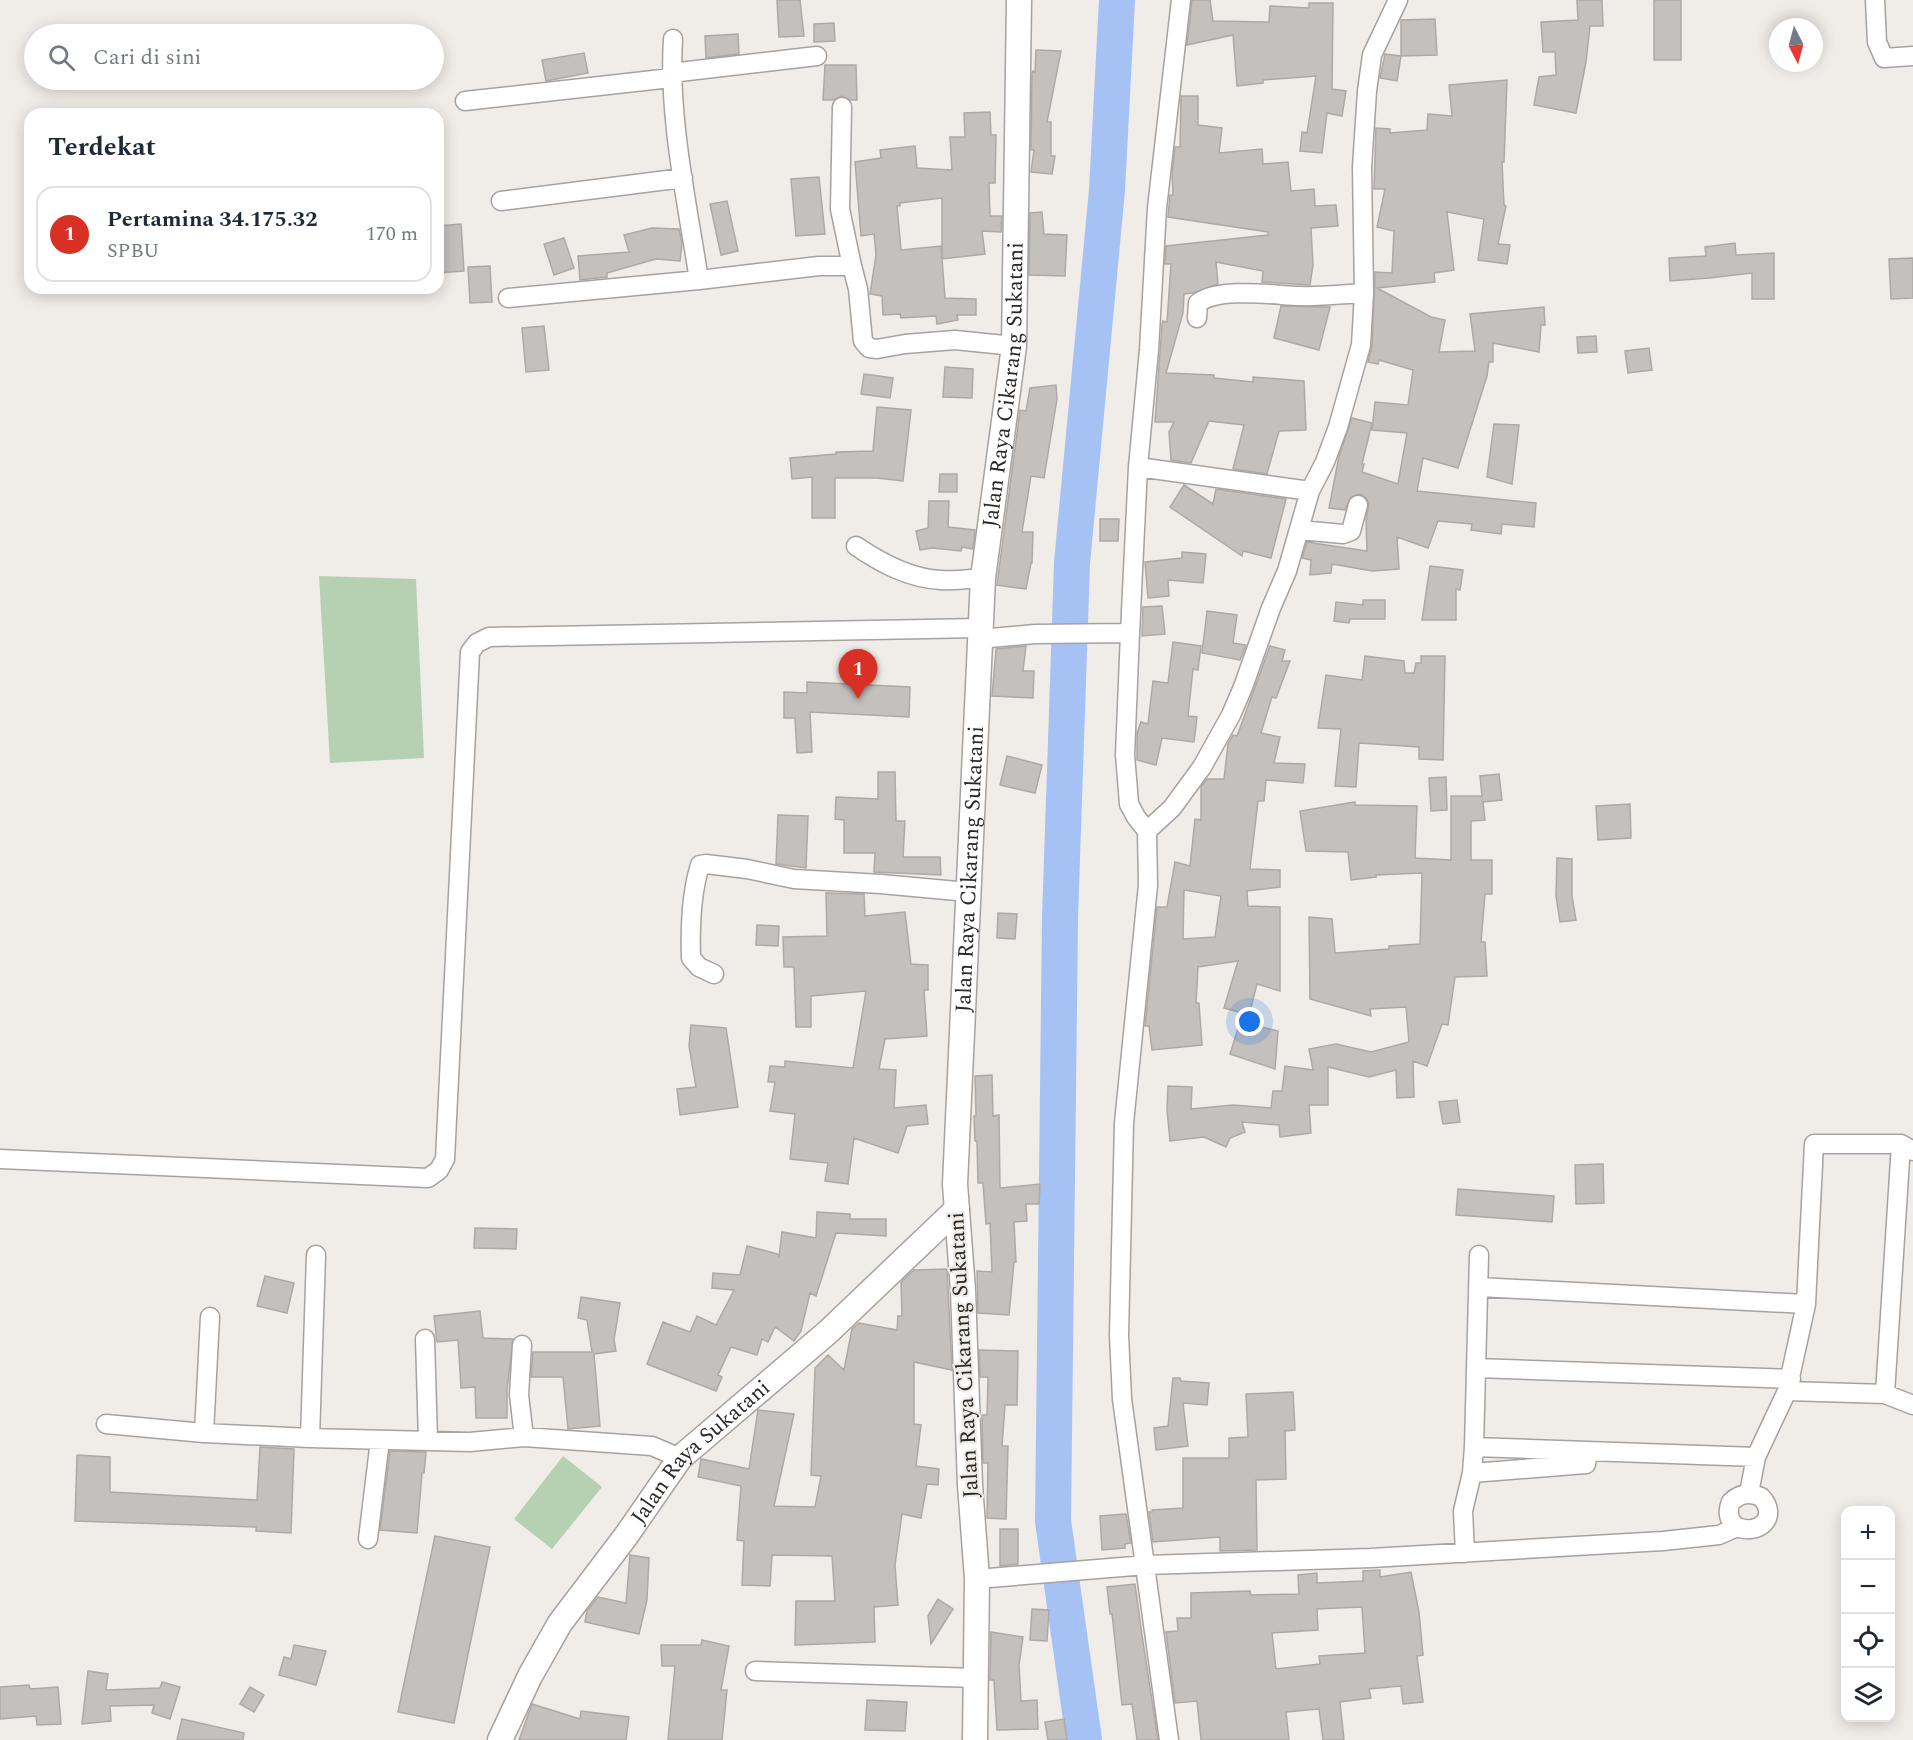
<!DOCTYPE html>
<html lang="id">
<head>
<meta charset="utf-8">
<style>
  :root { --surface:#fff; --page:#f2f2f3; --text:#1f2937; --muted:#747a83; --line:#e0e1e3; --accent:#d93025 }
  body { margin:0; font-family:Spectral,serif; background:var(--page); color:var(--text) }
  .controls { position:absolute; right:18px; bottom:18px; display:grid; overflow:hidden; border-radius:12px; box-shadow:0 3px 15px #0003 }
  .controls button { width:54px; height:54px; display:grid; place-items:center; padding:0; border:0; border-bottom:2px solid var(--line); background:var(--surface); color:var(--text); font:30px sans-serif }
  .compass { position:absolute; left:1769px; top:18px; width:54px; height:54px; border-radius:50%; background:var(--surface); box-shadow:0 3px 15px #0003; rotate:174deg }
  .you { position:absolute; left:1250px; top:1022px; width:21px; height:21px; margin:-15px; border:4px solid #fff; border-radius:50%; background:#1a73e8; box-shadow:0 0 0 9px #1a73e833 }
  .badge { display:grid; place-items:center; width:39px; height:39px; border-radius:50%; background:var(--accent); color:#fff; font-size:20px; font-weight:700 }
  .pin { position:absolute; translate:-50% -50px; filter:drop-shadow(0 2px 3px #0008) }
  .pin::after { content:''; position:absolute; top:32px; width:21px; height:18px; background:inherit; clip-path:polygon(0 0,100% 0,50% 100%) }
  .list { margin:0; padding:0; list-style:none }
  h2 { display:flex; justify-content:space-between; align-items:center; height:78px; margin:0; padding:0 24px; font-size:26px }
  h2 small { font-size:20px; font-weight:400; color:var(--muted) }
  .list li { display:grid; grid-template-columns:39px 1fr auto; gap:18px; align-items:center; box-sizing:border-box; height:96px; margin:0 12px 12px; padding:0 12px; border:2px solid var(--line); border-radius:18px }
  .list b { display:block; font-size:22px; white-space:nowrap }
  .list p { margin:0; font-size:20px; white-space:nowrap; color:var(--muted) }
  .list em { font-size:20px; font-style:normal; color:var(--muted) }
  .icon { flex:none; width:33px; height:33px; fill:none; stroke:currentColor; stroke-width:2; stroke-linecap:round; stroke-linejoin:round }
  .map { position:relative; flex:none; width:1913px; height:1740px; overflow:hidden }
  .search { position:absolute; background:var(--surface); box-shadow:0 3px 15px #0003; left:24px; top:24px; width:420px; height:66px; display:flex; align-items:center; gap:15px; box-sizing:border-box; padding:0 21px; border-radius:33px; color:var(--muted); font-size:22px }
  .panel { position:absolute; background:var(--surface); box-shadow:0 3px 15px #0003; left:24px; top:108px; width:420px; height:186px; border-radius:18px }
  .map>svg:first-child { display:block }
</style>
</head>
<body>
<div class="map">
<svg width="1913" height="1740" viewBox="0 0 1913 1740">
  <rect width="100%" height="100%" fill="#f0ece8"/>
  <!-- green -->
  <path fill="#b6d0b2" d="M319,576L416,579L424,758L330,763Z
    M563,1456L602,1487L552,1549L514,1519Z"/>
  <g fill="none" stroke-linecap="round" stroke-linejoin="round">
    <!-- river -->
    <path stroke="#a6c1f4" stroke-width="36" d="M1084,1740L1053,1521L1060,918L1072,563L1107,190L1117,0"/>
  </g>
  <!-- building -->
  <path fill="#c4c0bd" stroke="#aea9a6" stroke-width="1.5" fill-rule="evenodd" d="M777,0H800L804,36L779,37Z
    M1192,0H1210L1213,21L1269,22L1270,6L1309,8V3H1333L1332,89L1346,91L1342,116L1327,113L1322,153L1300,151L1302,132L1307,133L1316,76L1263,80V83L1237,86L1233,35L1187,45Z
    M1577,0H1602L1603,26H1590L1586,62L1576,113L1534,105L1539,77L1556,75L1555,52H1543L1541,22L1578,20Z
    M1654,0H1681V60H1654Z
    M1435,19L1437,55L1401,56V20Z
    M834,23L835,41L814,42V24Z
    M738,34L739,54L706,58L705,36Z
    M1036,50L1061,51L1047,122H1051V156H1055L1052,174L1031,172L1034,150H1031L1032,74L1033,71L1035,72Z
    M584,53L588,73L546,81L542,60Z
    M1385,54L1401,56L1397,81L1380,78Z
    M825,65H856L857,100H850L842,96L833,100H823Z
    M1507,80L1504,162H1502L1504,205L1506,206L1498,244L1510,245L1507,264L1478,260L1484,219L1447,212L1454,270L1434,273L1435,282L1377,288L1431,317L1445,320L1439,352L1475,351L1470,314L1544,307L1545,325H1541L1539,352L1493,343V362H1489L1487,376L1458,468L1423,458L1417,491L1536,503L1534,527L1502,524L1501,534L1471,530L1472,524L1438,521L1428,548L1397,537L1399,569L1372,571L1332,564L1331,573L1310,575L1311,560L1302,558L1307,542L1367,551L1366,520L1369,503L1366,498L1360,494L1351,497L1345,510L1329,508L1339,456L1352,418L1372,423L1362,464H1364L1362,472L1398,484L1407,433L1372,430L1375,402L1408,405L1413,370L1379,360L1378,364L1368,362L1372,346L1375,272L1392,273L1394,231L1377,227L1385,189H1374L1376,128L1390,129V133L1427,130L1428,114L1452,116L1449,85Z
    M1181,96H1198V125L1222,128L1219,153L1262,149L1263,164L1288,162L1291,191L1314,189L1315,206L1336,205L1338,226L1311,228L1313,265L1310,285L1262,282L1263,271L1216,262L1218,284L1193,293L1184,294L1183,313L1166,373L1214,375V378L1253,382V377L1304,381L1306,430L1279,431L1267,474L1233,469L1244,425L1209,421L1191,463L1171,460L1169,432L1174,422H1155L1162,325L1163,321L1167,322L1171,264H1165L1166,246L1268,235V232L1168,217L1170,195H1173L1172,173L1175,147H1180Z
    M990,112L991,135H996L995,183H989L990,216H1002L1001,232L982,231L985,254L942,259V198L900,203V206H897L901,250L941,246L945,298L976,299V315H957L958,320L937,324L936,316L901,318L900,314L883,315L882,296L870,294L876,255L874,234L861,236L855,162L881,158L880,150L915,146L917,168L952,170L950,137H965L964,113Z
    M819,177L825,234L796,236L791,179Z
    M727,201L738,251L721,255L710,204Z
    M1042,212L1044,234L1067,235L1065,276L1029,275L1030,213Z
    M461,224L464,271L438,273V226Z
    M652,228L679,229L682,243L680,261L656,259L607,273V277L580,280L578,256L629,252L624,235Z
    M564,238L574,268L554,275L544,244Z
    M1735,243L1736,255L1774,253V299H1752V273L1709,278L1670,281L1669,258L1706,256L1705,247Z
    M1913,258V298L1891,299L1889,259Z
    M490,266L492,302L470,303L468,267Z
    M1281,306L1330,307L1319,350L1274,338Z
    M544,326L549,370L526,372L522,328Z
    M1596,336L1597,352L1578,353L1577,337Z
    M1649,348L1652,370L1628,373L1625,351Z
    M945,367L973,369L972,398L943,397Z
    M864,374L893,378L890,398L861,394Z
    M1056,385L1057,399L1044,478L1031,476L1022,532H1033L1032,563H1031L1026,589L997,585L1020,410L1026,411L1030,388Z
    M877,407L911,410L903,481L877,478H835V518H812V477L792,479L790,458L836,454V452L873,451Z
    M1494,424L1519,425L1512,484L1487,477Z
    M940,474H957V492H939Z
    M1184,485L1213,504L1216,489L1286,499L1271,558L1243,551L1242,556L1170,507Z
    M929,501H949L948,527L975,530L973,549L962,547L961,551L932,548L920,550L916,531L928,528Z
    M1100,519H1119L1118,541H1100Z
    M1182,552L1206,554L1203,583L1168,580L1169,596L1148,598L1145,562L1182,558Z
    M1430,566L1463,570L1460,590L1456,589V620H1422Z
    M1363,600H1385V619H1350L1349,623L1334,621L1336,602L1363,605Z
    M1162,606L1165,634L1142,636L1143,607Z
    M1207,611L1237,615L1233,643L1246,645L1240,660L1202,653Z
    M1173,642L1201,646L1198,670L1193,669L1188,716L1197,717L1194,742L1162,738L1156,765L1137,760V733L1141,722L1148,724L1153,681L1168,683Z
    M1026,646L1023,671H1034L1033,698L992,696L996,649Z
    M1270,646L1285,650L1282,661H1290L1276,698L1272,697L1261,733L1280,737L1274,763L1305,764L1303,783L1266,780L1264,801H1258L1250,869L1280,870V887L1247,891L1248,906L1280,907V991L1257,984L1249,1015L1224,1008L1238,961L1198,967L1196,1003H1199L1202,1045L1152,1050L1149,1026H1145L1157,907H1167L1175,862L1190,866L1195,819L1201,820V787L1207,779H1224L1228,744L1233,735L1237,736ZM1184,890L1221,896L1215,937L1183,939Z
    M1365,656L1404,661L1405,673H1414L1416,663H1421V656H1445L1443,760L1419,759V747L1359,743L1356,787L1335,786L1341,729L1318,728L1326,675L1362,680Z
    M807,682L910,687L909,717L810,712L812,752L797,753L795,718H784V692L807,693Z
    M1007,756L1042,765L1035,793L1000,785Z
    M878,772H895L896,821H905L903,857H940L941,875L874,872L875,853H844V820L835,819L836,797L878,799Z
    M1499,774L1502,800L1483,802L1485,820L1471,821V860H1492V894H1485L1481,942H1485L1487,976L1455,977L1448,1025L1442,1024L1427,1066L1413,1061L1414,1097L1397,1098L1396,1070L1369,1077L1328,1067V1105H1309L1311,1133L1280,1137L1279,1125L1242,1122L1245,1132L1230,1138L1226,1147L1204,1137L1170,1141L1167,1110L1168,1086L1192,1087L1191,1109L1233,1105L1271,1108L1273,1091H1282L1285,1066L1313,1070L1309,1049L1336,1044L1371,1052L1409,1042L1406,1007L1370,1009L1371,1016L1310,999L1309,917L1332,919L1335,953L1389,949V946L1420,944L1422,873L1376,875V877L1351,880L1348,852L1306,851L1300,811L1355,802V805L1417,806L1415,858L1451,860V796H1482L1480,776Z
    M1446,777L1447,810L1431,811L1429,778Z
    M1630,804L1631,838L1598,840L1596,806Z
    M778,815L808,816L806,868L776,864Z
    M1557,858L1572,859V896L1576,920L1560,922L1556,896Z
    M826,893L864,894L865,916L905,912L911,964L928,965V990H924L927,1036L885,1039L879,1069L896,1070L894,1108L926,1105L928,1124L907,1126L898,1153L854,1138L848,1184L825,1181L828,1163L790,1159L795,1114L770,1111L775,1082H768L770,1066L785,1067V1061L853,1068L866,991L811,996V1027H796L794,967H784L783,937L827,936Z
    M998,913L1017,914L1015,939L997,938Z
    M757,925L779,926L778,946L756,945Z
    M1240,1022L1278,1031L1275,1069L1230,1054Z
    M691,1025L726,1028L738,1107L680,1115L677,1089L696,1087L689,1046Z
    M992,1075L993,1116L999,1115L1000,1188L1040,1184L1039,1204H1026L1027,1221L1014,1222L1016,1262H1014L1009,1315L978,1313L977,1271L992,1272L990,1223L986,1224L983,1183H978L977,1141H975L974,1116H976L975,1076Z
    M1457,1100L1460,1122L1443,1124L1439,1102Z
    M1603,1164L1604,1203L1576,1204L1575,1165Z
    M1458,1189L1554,1196L1552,1222L1456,1215Z
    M817,1212L850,1214V1219H886V1236L836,1233L816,1296L810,1293L801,1331L794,1341L775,1327L768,1342L762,1339L757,1355L731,1347L718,1375L722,1377L716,1391L647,1364L663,1322L690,1332L697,1316L716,1325L734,1290L712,1288L713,1273L740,1275L747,1246L778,1254L779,1257L782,1232L816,1238Z
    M475,1228L517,1229L516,1249L474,1248Z
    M947,1269L952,1370L914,1362V1424L921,1425L916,1466L939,1469L938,1485L927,1484L921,1518L902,1514L895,1565L898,1605L874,1607L875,1642L795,1645L796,1601H835L832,1556L772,1555L770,1586L742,1585L744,1541L737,1540L741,1486L698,1477L701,1459L749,1469L758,1410L794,1414L774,1506L815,1507L821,1476L811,1475L815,1368L828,1355L844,1370L852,1329L859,1323L897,1330L898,1316H902L901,1282L914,1270Z
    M265,1276L294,1283L287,1313L257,1306Z
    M581,1297L620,1303L614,1340L616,1351L594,1354L600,1426L568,1429L563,1377H531L533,1352H592L587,1320L578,1318Z
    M480,1311L483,1338L513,1339L507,1390V1418H476L475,1387L461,1388L458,1340L437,1342L434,1316Z
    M979,1350L1018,1351L1017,1405H1005L1002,1446H1008L1006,1519L987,1518L988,1463H983L982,1415H987L988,1377H980Z
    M1173,1378H1180L1181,1381L1209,1383L1207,1405L1183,1403L1188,1446L1156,1450L1154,1428L1168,1426Z
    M1293,1392L1295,1430L1285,1431L1286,1479L1256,1480L1257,1550L1220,1551V1537L1153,1542L1149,1512H1152V1510L1183,1508V1458H1229V1438L1248,1437L1246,1394Z
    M260,1447L294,1449L291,1533L256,1531V1527L75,1521L77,1455L110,1457V1492L257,1500Z
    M390,1451L426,1452L424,1473H422L417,1533L380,1530Z
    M1126,1514L1131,1543L1125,1544V1548L1102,1550L1100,1516Z
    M1000,1529H1018V1564L1000,1566Z
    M435,1536L490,1547L454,1723L398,1712Z
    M630,1555L649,1558L647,1600L639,1634L585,1622L587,1611L598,1597L626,1603Z
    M1380,1570V1577L1411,1572L1419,1612L1423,1655L1417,1656L1423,1702L1403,1704L1401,1686L1369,1689L1371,1698L1340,1702L1344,1740H1323L1319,1709L1286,1712L1289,1740H1201L1197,1701L1175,1703L1166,1632L1178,1631L1177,1618H1191V1593L1250,1591L1251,1595L1299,1594L1298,1575L1317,1573V1583L1363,1581V1571ZM1362,1607L1365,1653L1319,1656L1320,1664L1276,1669L1272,1633L1318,1630L1317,1609Z
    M1135,1584L1142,1635L1158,1740H1137L1132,1704L1122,1705L1112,1614H1110L1107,1587Z
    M938,1599L953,1609L931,1644L928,1616Z
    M1032,1609L1049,1610L1047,1641L1030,1640Z
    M991,1632L1023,1637L1019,1665L1021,1701L1037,1700L1038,1729L997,1730L994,1680H990Z
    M702,1640L729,1646L721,1690H727L722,1740H668L675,1666H662L661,1645H701Z
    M294,1645L326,1651L316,1685L279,1675L284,1657L291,1659Z
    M88,1671L108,1674L106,1690L160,1688L162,1682L180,1687L170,1719L152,1713L154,1705L110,1706L111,1721L82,1724Z
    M29,1685L30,1689L58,1687L61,1724L37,1725L36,1716L0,1719V1687Z
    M250,1687L264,1695L254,1712L240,1704Z
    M867,1700L907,1702L905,1731L865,1730Z
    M532,1704L580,1719L581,1711L629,1717L626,1740H519Z
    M182,1719L244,1733L243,1740H177Z
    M1064,1719L1067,1740H1048L1045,1722Z"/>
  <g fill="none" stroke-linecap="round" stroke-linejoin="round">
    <defs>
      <path id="street" d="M1875,0L1877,42L1884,58L1913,56
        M673,39C668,117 687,202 699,280
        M671,73L817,56
        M465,101L671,78
        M842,107L840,209L852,266
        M501,201L683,178
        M508,298L699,280L819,266H852L858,289L863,341L869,348L877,349L905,344L955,340L1014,346
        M1197,318L1198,303C1219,287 1273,295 1299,296C1320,297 1343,294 1364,293
        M1138,467L1310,491
        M1300,530L1343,534L1351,531L1358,505
        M856,546C881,563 910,579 941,580C955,581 969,579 983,578
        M979,639L1035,634L1130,633
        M1147,831L1136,817L1129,804L1128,791L1125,755L1130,633L1138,467L1149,350L1157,208L1181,0
        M714,974L699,967L691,958C690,928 691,894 700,865L706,864L747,869L794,879L881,884L968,892
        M0,1159L428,1178L439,1170L445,1159L470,652L477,643L489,637L980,628
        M1479,1287L1806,1304
        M425,1339L428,1440
        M522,1345L519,1395L524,1437
        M1477,1368L1791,1379
        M1787,1391L1885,1394L1913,1405
        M1885,1394L1901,1144
        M106,1424L204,1433L310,1438L470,1442L524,1437L652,1446L680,1458
        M204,1433L210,1317
        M310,1438L316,1255
        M1474,1447L1756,1457
        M1472,1473L1586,1464L1588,1452
        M1749,1493L1756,1457L1787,1391L1806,1304L1814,1144H1901L1913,1151
        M368,1539L380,1440
        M1465,1553L1463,1511L1472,1473L1474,1447L1479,1255
        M977,1579L1146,1565L1371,1558L1663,1541L1719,1535L1737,1527C1760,1536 1779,1516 1761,1497C1749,1492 1740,1493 1731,1502C1727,1511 1728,1521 1737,1527
        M755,1671L975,1678
        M1169,1740L1122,1399L1119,1335L1124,1123L1148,885L1147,831L1172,808L1202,767L1231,715L1243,687L1271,608L1287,571L1310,491L1325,462L1338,427L1361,345L1364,293L1362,167L1367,91L1372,55L1398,0"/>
      <g id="secondary">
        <path id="s1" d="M500,1740L530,1676L560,1623L626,1536L680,1458L828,1332L957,1209"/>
        <path id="s2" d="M975,1740L977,1579L970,1485L963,1290L955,1184L983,578L1014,346L1019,0"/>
      </g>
    </defs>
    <!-- street casing -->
    <use href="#street" stroke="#a7a29f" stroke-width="21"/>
    <!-- secondary casing -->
    <use href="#secondary" stroke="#a7a29f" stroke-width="27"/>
    <!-- street -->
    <use href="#street" stroke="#fff" stroke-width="18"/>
    <!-- secondary -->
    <use href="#secondary" stroke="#fff" stroke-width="24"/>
  </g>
  <g text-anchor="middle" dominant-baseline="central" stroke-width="4.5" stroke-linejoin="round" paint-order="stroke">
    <!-- street labels -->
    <g font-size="22" fill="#2a2928" stroke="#f0ece8">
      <text stroke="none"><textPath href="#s2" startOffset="1358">Jalan Raya Cikarang Sukatani</textPath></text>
      <text stroke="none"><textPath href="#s2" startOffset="872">Jalan Raya Cikarang Sukatani</textPath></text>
      <text transform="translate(964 1355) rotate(-93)">Jalan Raya Cikarang Sukatani</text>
      <text stroke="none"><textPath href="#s1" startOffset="354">Jalan Raya Sukatani</textPath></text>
    </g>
  </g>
</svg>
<div class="controls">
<button>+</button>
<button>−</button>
<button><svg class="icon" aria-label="locate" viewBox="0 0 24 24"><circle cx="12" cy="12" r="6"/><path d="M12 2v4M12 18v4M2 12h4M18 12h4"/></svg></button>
<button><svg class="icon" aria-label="layers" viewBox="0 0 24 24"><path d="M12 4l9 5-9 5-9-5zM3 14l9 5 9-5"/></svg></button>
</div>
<svg class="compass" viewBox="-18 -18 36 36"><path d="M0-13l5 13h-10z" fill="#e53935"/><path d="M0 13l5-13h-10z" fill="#747a83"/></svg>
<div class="you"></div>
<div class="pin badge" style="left:858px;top:699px">1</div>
<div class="search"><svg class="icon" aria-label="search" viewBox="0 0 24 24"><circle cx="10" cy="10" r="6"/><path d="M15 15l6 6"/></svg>Cari di sini</div>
<section class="panel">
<h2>Terdekat<small></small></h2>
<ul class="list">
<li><span class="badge">1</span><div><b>Pertamina 34.175.32</b><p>SPBU</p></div><em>170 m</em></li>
</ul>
</section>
</div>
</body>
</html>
